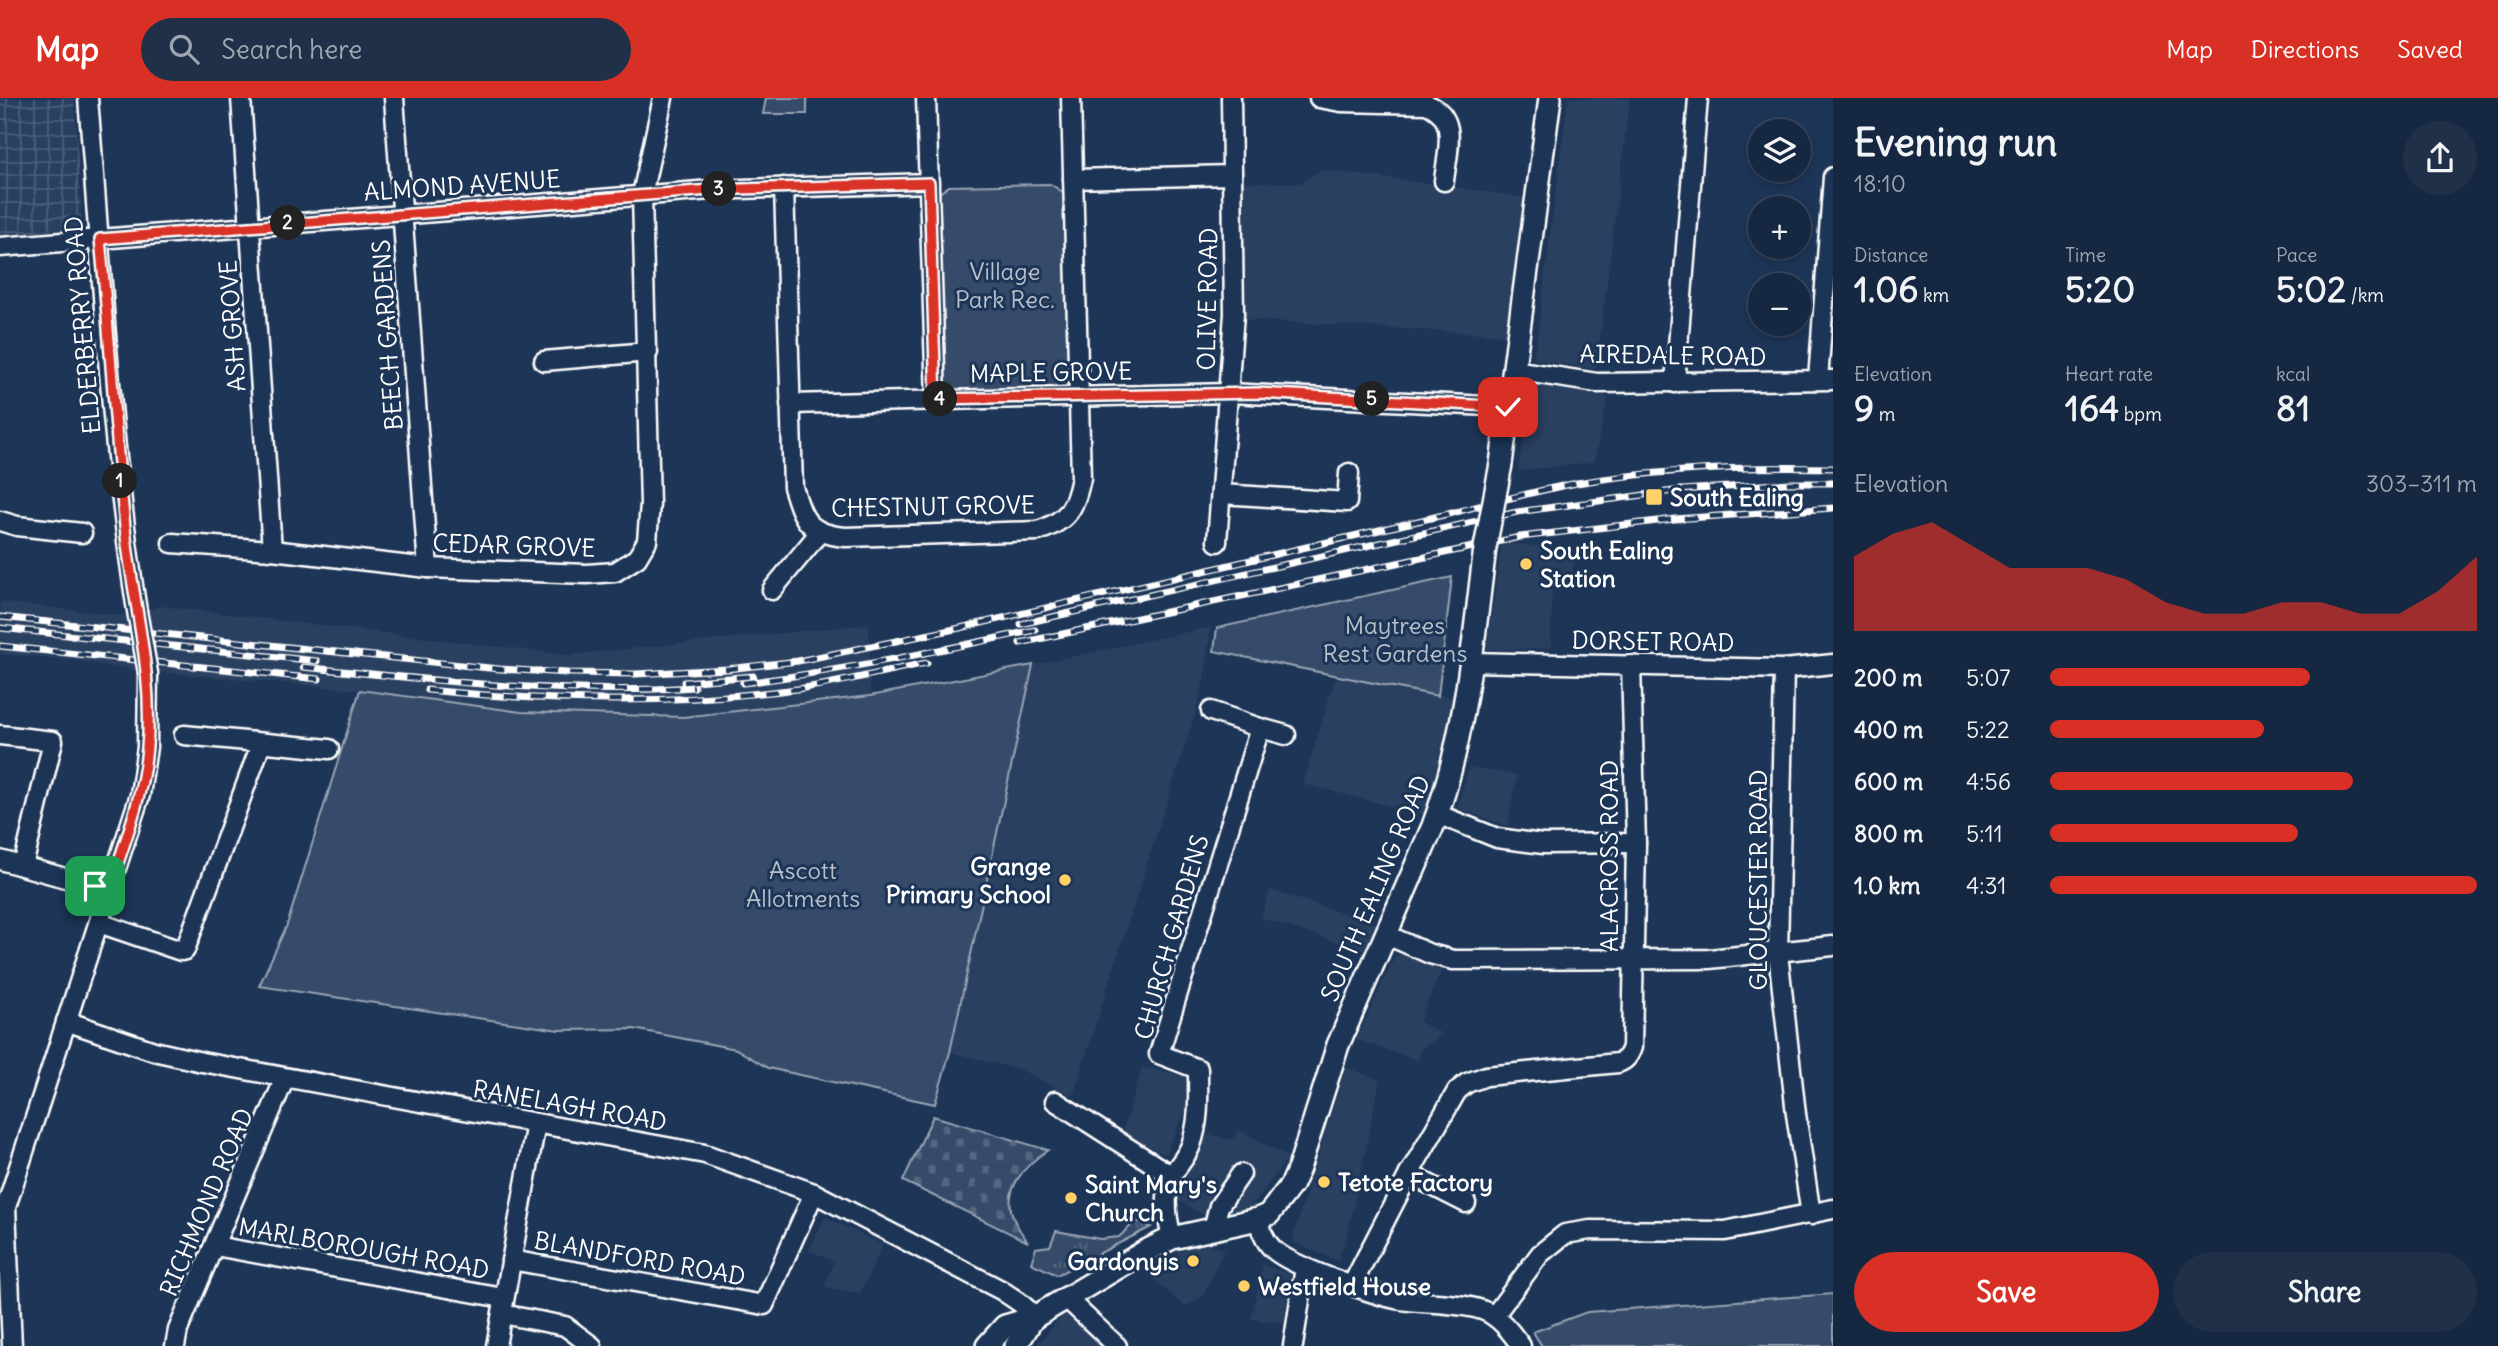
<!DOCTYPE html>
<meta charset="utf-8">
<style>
:root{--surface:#162841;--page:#1f3048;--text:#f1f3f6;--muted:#9ea6b1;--line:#35445a;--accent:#d93025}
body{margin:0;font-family:Delius,sans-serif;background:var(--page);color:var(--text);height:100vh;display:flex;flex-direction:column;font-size:26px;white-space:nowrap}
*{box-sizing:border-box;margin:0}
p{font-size:23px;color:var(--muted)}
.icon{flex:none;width:38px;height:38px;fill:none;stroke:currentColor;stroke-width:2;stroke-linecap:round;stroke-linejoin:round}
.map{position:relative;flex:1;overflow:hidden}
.details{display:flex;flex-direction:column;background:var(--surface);width:665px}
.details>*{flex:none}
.fabs{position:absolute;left:1748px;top:21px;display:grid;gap:14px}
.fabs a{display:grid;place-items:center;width:63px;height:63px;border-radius:50%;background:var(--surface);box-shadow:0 4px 10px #0003,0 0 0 2px var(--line);font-size:35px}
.pin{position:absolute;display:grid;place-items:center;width:60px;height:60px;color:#fff;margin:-30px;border-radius:14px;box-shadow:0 4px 10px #0006}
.km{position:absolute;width:35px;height:35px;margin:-18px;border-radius:50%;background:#222;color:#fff;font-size:19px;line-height:35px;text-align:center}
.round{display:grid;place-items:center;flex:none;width:74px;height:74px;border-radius:37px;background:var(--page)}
.headline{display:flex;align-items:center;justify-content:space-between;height:119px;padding:0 21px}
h1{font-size:38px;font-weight:700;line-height:52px}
.stats{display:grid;grid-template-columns:repeat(3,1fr);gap:10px;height:119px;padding:7px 21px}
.stats div{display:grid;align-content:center}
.stats b{font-size:35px;font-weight:700}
.stats small{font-size:19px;font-weight:400}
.stats p{font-size:19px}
.chart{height:196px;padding:14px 21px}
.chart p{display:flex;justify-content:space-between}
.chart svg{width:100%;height:126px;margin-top:7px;fill:var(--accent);opacity:.7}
.primary-button{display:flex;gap:14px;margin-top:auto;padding:14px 21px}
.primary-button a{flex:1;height:80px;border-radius:42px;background:var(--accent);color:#fff;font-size:28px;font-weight:700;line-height:80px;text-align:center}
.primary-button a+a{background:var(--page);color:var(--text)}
ul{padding:0 21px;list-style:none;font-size:23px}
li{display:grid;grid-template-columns:112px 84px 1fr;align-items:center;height:52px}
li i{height:18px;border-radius:9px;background:var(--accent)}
header{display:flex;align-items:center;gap:42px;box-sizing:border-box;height:98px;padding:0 35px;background:var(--accent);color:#fff}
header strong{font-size:33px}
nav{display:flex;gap:38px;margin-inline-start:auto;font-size:24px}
.search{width:490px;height:63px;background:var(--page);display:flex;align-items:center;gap:18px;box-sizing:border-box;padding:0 24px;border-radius:38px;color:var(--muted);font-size:26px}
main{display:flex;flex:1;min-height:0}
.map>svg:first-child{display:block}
.built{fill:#2a4161}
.industrial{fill:url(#industrial-grid)}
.grass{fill:url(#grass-tufts);stroke:#9aa5b4;stroke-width:2}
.cemetery{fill:url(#cemetery-stones);stroke:#9aa5b4;stroke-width:2}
.green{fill:#364b69;stroke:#9aa5b4;stroke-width:2}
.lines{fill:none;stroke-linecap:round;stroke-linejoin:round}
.minor-casing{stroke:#fff;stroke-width:23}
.major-casing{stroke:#fff;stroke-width:26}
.minor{stroke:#1d3557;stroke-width:18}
.major{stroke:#1d3557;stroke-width:21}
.rail-casing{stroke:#fff;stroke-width:7}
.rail{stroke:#1d3557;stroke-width:4.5;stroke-dasharray:13;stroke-linecap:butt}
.minor-bridge-casing{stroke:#fff;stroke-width:23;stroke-linecap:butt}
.major-bridge-casing{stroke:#fff;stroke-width:26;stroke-linecap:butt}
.minor-bridge{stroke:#1d3557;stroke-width:18}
.major-bridge{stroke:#1d3557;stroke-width:21}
.route-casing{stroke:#fff;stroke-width:14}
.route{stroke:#d93025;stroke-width:9}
.poi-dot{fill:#ffd166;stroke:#1d3557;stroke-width:2.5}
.labels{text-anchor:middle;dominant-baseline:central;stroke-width:6;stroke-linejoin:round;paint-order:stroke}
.street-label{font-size:24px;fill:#fff;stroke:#1d3557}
.park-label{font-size:24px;fill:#b9c0ca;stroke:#1d3557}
.poi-label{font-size:24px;font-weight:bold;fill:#fff;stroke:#1d3557;text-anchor:start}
</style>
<header>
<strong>Map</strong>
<div class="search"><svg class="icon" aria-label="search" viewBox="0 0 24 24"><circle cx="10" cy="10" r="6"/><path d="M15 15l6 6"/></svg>Search here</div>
<nav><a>Map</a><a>Directions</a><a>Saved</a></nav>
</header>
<main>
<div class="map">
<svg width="1833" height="1248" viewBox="0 0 1833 1248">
<defs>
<pattern id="industrial-grid" width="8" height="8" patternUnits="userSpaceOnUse" patternTransform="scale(1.75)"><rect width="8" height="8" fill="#2a4161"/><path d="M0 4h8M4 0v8" fill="none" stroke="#4a5e79"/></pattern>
<pattern id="grass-tufts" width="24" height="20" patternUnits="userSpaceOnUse" patternTransform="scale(1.75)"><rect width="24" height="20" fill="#364b69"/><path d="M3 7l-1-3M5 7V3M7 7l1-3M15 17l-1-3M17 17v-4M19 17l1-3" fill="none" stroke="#546680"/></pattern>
<pattern id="cemetery-stones" width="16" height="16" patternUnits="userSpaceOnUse" patternTransform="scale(1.75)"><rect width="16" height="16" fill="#364b69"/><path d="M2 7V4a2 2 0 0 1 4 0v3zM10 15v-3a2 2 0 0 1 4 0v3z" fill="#546680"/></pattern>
</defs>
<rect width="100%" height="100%" fill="#1d3557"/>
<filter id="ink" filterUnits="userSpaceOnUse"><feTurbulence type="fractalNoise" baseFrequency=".0143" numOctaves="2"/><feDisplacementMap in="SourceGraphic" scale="14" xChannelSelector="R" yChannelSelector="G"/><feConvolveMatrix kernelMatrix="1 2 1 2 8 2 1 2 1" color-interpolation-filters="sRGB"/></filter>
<g filter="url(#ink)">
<g class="built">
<polygon points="1568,0 1630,0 1596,271 1534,261"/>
<polygon points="1320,72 1450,88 1532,101 1505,237 1235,221 1243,84 1300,85"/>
<polygon points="1534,285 1608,299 1594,364 1518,373"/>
<polygon points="1502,445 1575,451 1571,489 1552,487 1551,550 1489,552 1487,548"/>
<polygon points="0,504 127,518 161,508 569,557 869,526 870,598 683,619 521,614 360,592 135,572 64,561 0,556"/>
<polygon points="1211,529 1204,582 1197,610 1073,998 1021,972 950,954 1033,567"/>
<polygon points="1335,580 1454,599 1425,717 1303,686"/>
<polygon points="1469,669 1517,677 1508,728 1457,710"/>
<polygon points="1270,792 1377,826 1365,853 1261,820"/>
<polygon points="1401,856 1441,873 1419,924 1443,936 1421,951 1418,962 1356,942 1395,859"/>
<polygon points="1142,969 1188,979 1186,1013 1165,1056 1122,1035"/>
<polygon points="1348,970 1380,982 1348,1135 1338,1163 1294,1145 1293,1138 1345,972"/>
<polygon points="1239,1032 1289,1059 1247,1114 1201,1116 1177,1101 1192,1066 1208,1036 1232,1042"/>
<polygon points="825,1119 883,1147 860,1195 824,1189 834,1164 809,1152"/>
<polygon points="1208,1146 1224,1151 1203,1198 1185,1209 1144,1173 1185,1151"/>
<polygon points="1263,1166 1291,1177 1284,1225 1251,1221"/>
<polygon points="1065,1214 1101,1248 1036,1248"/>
</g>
<polygon class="industrial" points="0,0 74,0 82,126 78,130 0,137"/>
<polygon class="grass" points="1136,1123 1151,1129 1057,1177 1031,1165 1036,1150 1050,1148 1056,1133 1100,1141 1119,1139"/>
<path class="cemetery" d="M933,1018L1048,1052C1026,1066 1001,1092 1014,1121C1017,1129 1023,1137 1028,1144L903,1083Z"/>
<g class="green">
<polygon points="766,0 807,0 807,16 763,16"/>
<polygon points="1050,86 1069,98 1075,275 1065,289 1005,294 951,293 941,281 934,99 949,88"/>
<polygon points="1452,479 1438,598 1214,553 1217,530"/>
<polygon points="1033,567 950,954 935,1006 768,970 736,951 634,931 559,932 259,888 287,827 360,592 521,614 683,619 870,598"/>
<polygon points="1833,1196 1833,1248 1542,1248 1533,1234 1587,1214"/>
</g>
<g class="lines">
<defs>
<g id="minor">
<path d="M88,0C102,171 110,344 137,513"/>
<polyline points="241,0 272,452"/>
<polyline points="394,0 428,470"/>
<polyline points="926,0 936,301"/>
<path d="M1319,0L1341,4L1426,6C1460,18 1447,55 1444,83"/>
<polyline points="1073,81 1232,77"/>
<path d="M784,89L793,389C803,422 808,436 846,439L1038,433C1068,423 1075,410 1081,380L1071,0"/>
<polyline points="0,149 711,92 929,85"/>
<polyline points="544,263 648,254"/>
<polyline points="1513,272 1597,285 1833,282"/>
<polyline points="1818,282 1833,79"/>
<polyline points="1675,285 1698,0"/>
<polyline points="790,306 1229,295 1508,309"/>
<polyline points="1221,396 1347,404 1349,375"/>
<polyline points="0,423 17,428 82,435"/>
<polyline points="1217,444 1234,216 1231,0"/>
<polyline points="172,445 272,452 428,470 587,476 615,474 637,460 647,443 650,406 642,97 663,0"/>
<polyline points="772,492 820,434"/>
<polyline points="1471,564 1784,571 1833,566"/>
<polyline points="1784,571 1778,855 1796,1016 1811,1117"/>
<polyline points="1260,630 1286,637"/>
<polyline points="0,637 53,643 23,768"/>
<polyline points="184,637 329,651"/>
<polyline points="1437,716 1497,740 1543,746 1636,745"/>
<polyline points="0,762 109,792"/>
<polyline points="99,825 181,853 185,852 261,646"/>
<polyline points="1387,837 1430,856 1453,862 1709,861 1833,848"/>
<polyline points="66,923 154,953 202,964 705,1056 814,1095 1001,1192 1019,1204 1035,1218"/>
<polyline points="1055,1003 1172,1078"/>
<polyline points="1409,1076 1466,1105"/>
<path d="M1258,1121C1261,1132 1264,1142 1272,1150C1287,1167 1377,1198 1401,1202C1427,1206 1457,1204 1482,1212C1499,1218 1511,1234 1521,1248"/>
<polyline points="1213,1131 1219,1108 1241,1076"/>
<path d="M1172,1140C1167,1121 1163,1094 1173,1076C1179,1066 1187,1058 1191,1047C1200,1022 1198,998 1198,971L1159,956L1260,630L1211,613"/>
<polyline points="215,1148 503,1200"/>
<polyline points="511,1162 764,1207 814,1095"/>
<path d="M1352,1187L1409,1076L1457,993L1467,985L1486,978L1618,965C1626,962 1629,958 1632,949L1636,745L1631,567"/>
<polyline points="1065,1199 1117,1248"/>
<polyline points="502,1216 565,1228 592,1248"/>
<polyline points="1494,1218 1540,1156 1565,1136 1590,1132 1725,1133 1833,1111"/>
<polyline points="12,1248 6,1109 140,697 147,649 148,575"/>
<polyline points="175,1248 178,1232 285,980"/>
<polyline points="496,1248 536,1025"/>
<polyline points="1293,1248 1305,1169"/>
</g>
<g id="major">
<polyline points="1501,366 1550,0"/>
<path d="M987,1248L1005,1228L1033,1220L1144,1154L1172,1140L1258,1121L1269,1116L1292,1086L1299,1070L1338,947L1433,728C1466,639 1473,544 1485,450"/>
<polyline points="1016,1248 1033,1220"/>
</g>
</defs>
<use href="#minor" class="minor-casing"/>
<use href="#major" class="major-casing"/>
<use href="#minor" class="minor"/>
<use href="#major" class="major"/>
<defs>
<g id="rail">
<path d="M0,519L499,571L568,575L636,576L727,571L798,563L960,530L1452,415C1494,404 1535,393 1577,385C1661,371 1748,368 1833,370"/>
<polyline points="1021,526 1517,414 1681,392 1791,385 1833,385"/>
<polyline points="0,530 317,563"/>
<polyline points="1020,545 1520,439 1675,421 1833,410"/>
<polyline points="0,548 319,581"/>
<path d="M303,569C433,582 563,598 694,589"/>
<polyline points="684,584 753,578"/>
<path d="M743,585C841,573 938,553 1035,532"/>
<path d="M427,592C551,604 673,607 797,591C841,585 884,573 927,565"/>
</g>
</defs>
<use href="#rail" class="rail-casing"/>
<use href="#rail" class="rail"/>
<defs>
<polyline id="minor-bridge" points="137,513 148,575"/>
<polyline id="major-bridge" points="1485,450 1501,366"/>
</defs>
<use href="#minor-bridge" class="minor-bridge-casing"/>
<use href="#major-bridge" class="major-bridge-casing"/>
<use href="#minor-bridge" class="minor-bridge"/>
<use href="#major-bridge" class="major-bridge"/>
</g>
</g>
<g class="lines" filter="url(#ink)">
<defs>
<path id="route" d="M95,788L109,792C124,746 143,699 147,649C154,577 134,509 126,438C115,339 110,240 100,141L710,92L929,85L936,301L1258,295L1508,309"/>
</defs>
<use href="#route" class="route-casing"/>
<use href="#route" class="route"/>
</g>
<g class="poi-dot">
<rect x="1645" y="390" width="18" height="18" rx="3.5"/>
<circle cx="1526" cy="466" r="7"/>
<circle cx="1065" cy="782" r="7"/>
<circle cx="1324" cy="1084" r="7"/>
<circle cx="1071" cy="1100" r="7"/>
<circle cx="1193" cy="1163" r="7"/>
<circle cx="1244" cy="1188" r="7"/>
</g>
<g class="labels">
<g class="street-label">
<text transform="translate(462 87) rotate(-4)">ALMOND AVENUE</text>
<text transform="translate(1207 201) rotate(-89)">OLIVE ROAD</text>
<text transform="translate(82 227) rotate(-95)">ELDERBERRY ROAD</text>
<text transform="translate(232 228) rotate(-94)">ASH GROVE</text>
<text transform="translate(387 237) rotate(-94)">BEECH GARDENS</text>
<text transform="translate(1673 257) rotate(1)">AIREDALE ROAD</text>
<text transform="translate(1051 274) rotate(-1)">MAPLE GROVE</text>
<text transform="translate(933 408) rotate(-1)">CHESTNUT GROVE</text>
<text transform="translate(514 447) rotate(2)">CEDAR GROVE</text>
<text transform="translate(1653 543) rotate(1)">DORSET ROAD</text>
<text transform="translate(1609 758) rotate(-90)">ALACROSS ROAD</text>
<text transform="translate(1758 782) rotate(-90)">GLOUCESTER ROAD</text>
<text transform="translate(1375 790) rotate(-67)">SOUTH EALING ROAD</text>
<text transform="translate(1171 839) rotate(-74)">CHURCH GARDENS</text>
<text transform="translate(570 1007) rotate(10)">RANELAGH ROAD</text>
<text transform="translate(206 1104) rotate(-67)">RICHMOND ROAD</text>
<text transform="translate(364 1150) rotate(10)">MARLBOROUGH ROAD</text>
<text transform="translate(640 1160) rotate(10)">BLANDFORD ROAD</text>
</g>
<g class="park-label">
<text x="1005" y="173">Village<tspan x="1005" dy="28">Park Rec.</tspan></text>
<text x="1395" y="527">Maytrees<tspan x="1395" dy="28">Rest Gardens</tspan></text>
<text x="803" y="772">Ascott<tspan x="803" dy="28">Allotments</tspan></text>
</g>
<g class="poi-label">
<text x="1670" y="399">South Ealing</text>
<text x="1540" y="452">South Ealing<tspan x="1540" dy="28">Station</tspan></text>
<text x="1051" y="768" text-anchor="end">Grange<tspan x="1051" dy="28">Primary School</tspan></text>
<text x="1338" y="1084">Tetote Factory</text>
<text x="1085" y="1086">Saint Mary's<tspan x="1085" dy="28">Church</tspan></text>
<text x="1179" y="1163" text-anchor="end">Gardonyis</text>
<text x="1258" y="1188">Westfield House</text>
</g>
</g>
</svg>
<div class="fabs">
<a><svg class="icon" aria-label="layers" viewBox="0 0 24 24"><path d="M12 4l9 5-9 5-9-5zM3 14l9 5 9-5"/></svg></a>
<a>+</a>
<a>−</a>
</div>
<div class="pin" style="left:95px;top:788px;background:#1e9e55"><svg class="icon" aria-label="arrive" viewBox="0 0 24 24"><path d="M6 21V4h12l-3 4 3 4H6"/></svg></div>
<div class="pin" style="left:1508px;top:309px;background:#d93025"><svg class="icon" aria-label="check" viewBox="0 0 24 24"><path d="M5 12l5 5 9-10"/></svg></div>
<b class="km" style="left:120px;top:383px">1</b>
<b class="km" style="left:288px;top:125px">2</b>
<b class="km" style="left:719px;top:91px">3</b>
<b class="km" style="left:940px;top:301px">4</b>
<b class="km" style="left:1372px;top:301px">5</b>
</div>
<section class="details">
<div class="headline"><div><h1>Evening run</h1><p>18:10</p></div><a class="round"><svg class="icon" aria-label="share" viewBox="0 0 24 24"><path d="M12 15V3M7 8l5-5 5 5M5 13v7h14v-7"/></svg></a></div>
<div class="stats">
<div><p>Distance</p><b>1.06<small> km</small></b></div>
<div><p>Time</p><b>5:20</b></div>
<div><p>Pace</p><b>5:02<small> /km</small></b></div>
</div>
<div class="stats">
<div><p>Elevation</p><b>9<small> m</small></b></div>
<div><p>Heart rate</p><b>164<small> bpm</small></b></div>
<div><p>kcal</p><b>81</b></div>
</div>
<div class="chart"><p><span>Elevation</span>303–311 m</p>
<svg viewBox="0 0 160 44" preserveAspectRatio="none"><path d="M0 44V18L10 10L20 6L30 14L40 22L50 22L60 22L70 26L80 34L90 38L100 38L110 34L120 34L130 38L140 38L150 30L160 18V44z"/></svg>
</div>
<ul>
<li><b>200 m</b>5:07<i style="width:61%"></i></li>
<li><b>400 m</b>5:22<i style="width:50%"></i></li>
<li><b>600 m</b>4:56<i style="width:71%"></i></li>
<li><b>800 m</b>5:11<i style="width:58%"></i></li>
<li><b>1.0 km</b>4:31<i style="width:100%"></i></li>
</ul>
<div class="primary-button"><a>Save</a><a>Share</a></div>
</section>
</main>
